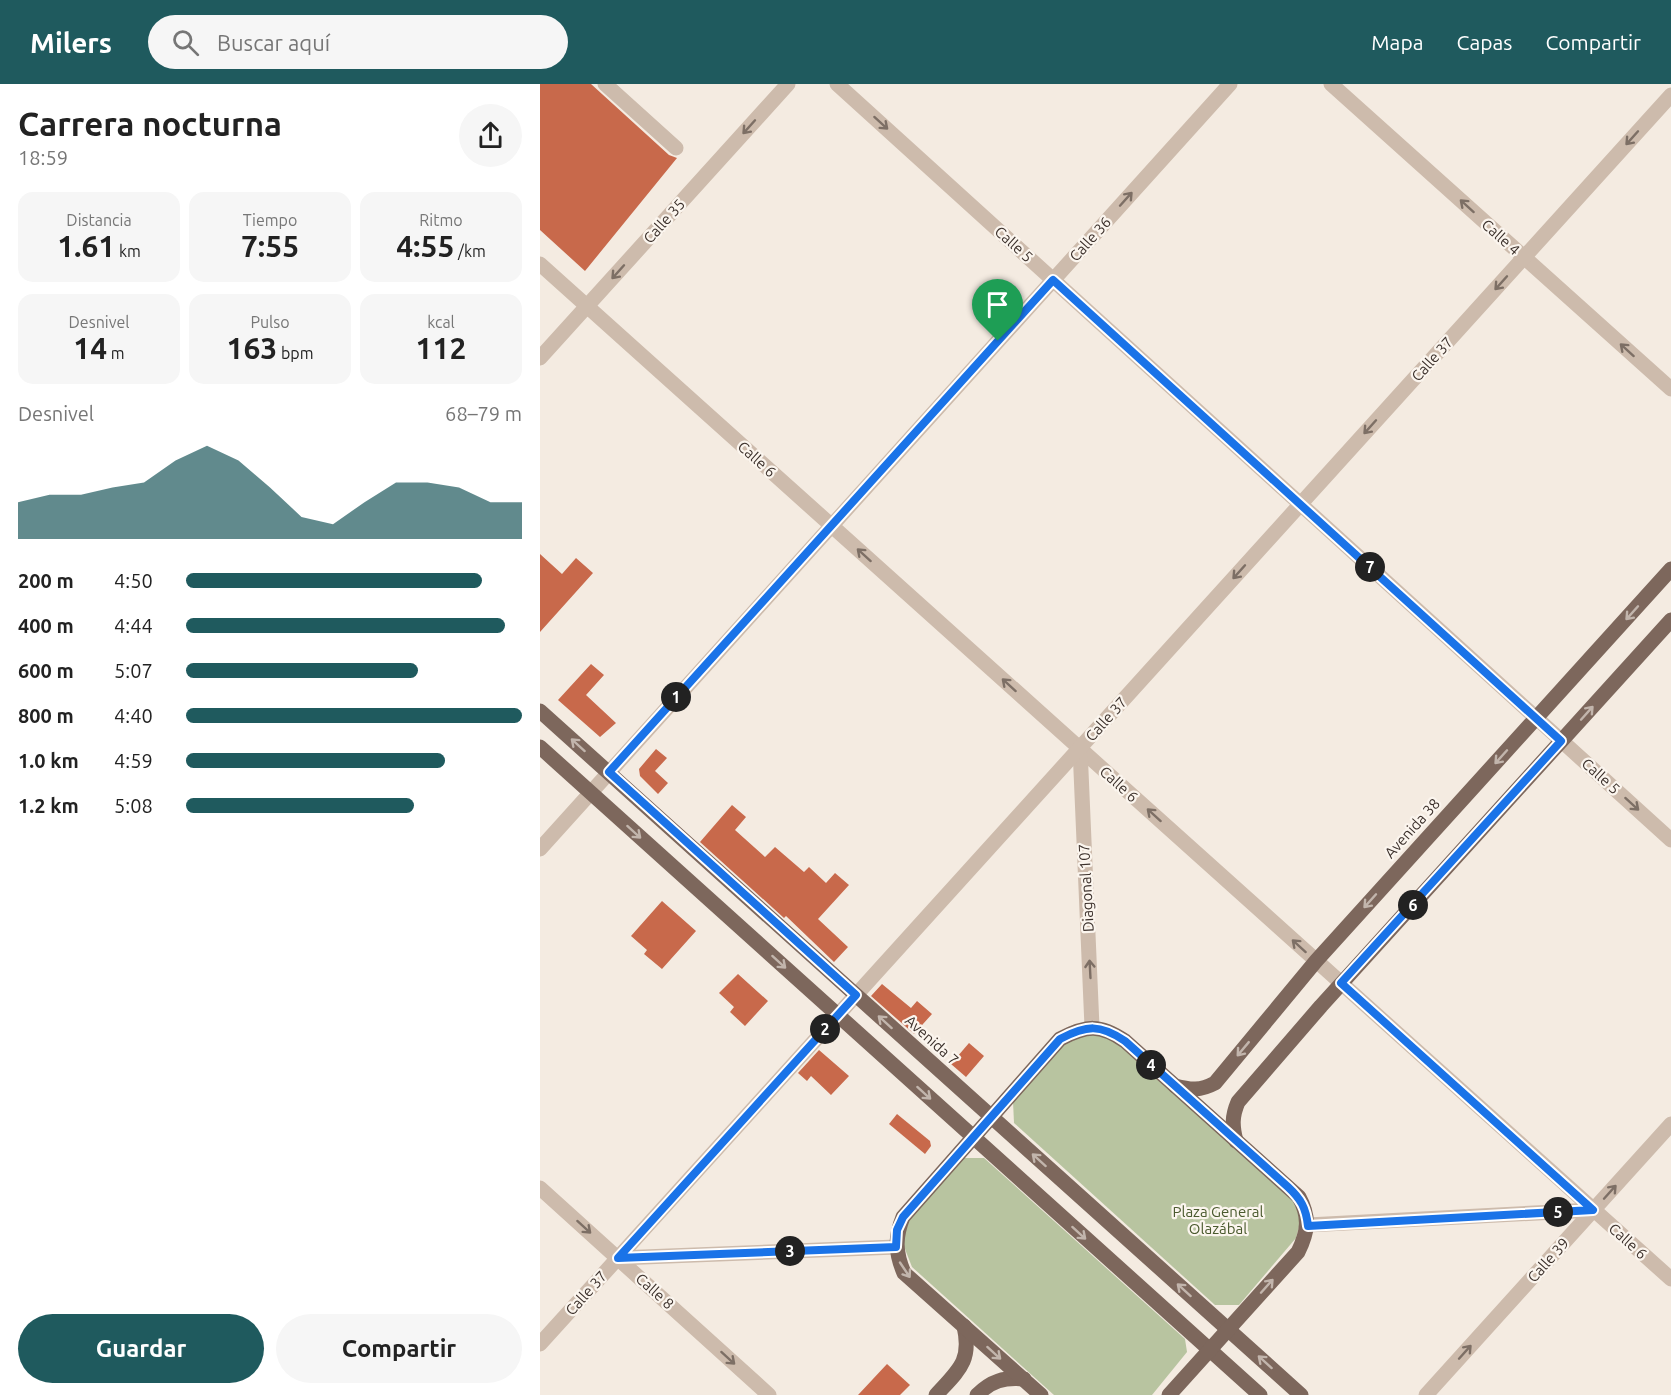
<!DOCTYPE html>
<html lang="es">
<meta charset="utf-8">
<style>
:root{--surface:#fff;--page:#f6f6f6;--text:#222;--muted:#767676;--accent:#1f5a5e}
body{margin:0;font-family:Ubuntu,sans-serif;background:var(--page);color:var(--text);height:100vh;display:flex;flex-direction:column;font-size:22px;white-space:nowrap}
*{box-sizing:border-box;margin:0}
p{font-size:20px;color:var(--muted)}
.icon{flex:none;width:33px;height:33px;fill:none;stroke:currentColor;stroke-width:2;stroke-linecap:round;stroke-linejoin:round}
.map{position:relative;flex:1;overflow:hidden}
.panel{display:flex;flex-direction:column;background:var(--surface);width:540px}
.panel>*{flex:none}
.pin{position:absolute;display:grid;place-items:center;width:51px;height:51px;color:#fff;margin:-62px -26px;border-radius:50% 50% 50% 0;rotate:-45deg;box-shadow:0 0 6px #0007}
.pin .icon{rotate:45deg}
.km{position:absolute;width:30px;height:30px;margin:-15px;border-radius:50%;background:#222;color:#fff;font-size:16px;line-height:30px;text-align:center}
.round{display:grid;place-items:center;flex:none;width:63px;height:63px;border-radius:32px;background:var(--page)}
.headline{display:flex;align-items:center;justify-content:space-between;height:102px;padding:0 18px}
h1{font-size:33px;font-weight:600;line-height:45px}
.metrics{display:grid;grid-template-columns:repeat(3,1fr);gap:9px;height:102px;padding:6px 18px}
.metrics div{display:grid;align-content:center;border-radius:15px;background:var(--page);text-align:center}
.metrics b{font-size:30px;font-weight:600}
.metrics small{font-size:16px;font-weight:400}
.metrics p{font-size:16px}
.chart{height:168px;padding:12px 18px}
.chart p{display:flex;justify-content:space-between}
.chart svg{width:100%;height:108px;margin-top:6px;fill:var(--accent);opacity:.7}
.button{display:flex;gap:12px;margin-top:auto;padding:12px 18px}
.button a{flex:1;height:69px;border-radius:36px;background:var(--accent);color:#fff;font-size:24px;font-weight:600;line-height:69px;text-align:center}
.button a+a{background:var(--page);color:var(--text)}
ul{padding:0 18px;list-style:none;font-size:20px}
li{display:grid;grid-template-columns:96px 72px 1fr;align-items:center;height:45px}
li i{height:15px;border-radius:8px;background:var(--accent)}
header{display:flex;align-items:center;gap:36px;box-sizing:border-box;height:84px;padding:0 30px;background:var(--accent);color:#fff}
header strong{font-size:28px}
nav{display:flex;gap:33px;margin-inline-start:auto;font-size:21px}
.search{width:420px;height:54px;background:var(--page);display:flex;align-items:center;gap:15px;box-sizing:border-box;padding:0 21px;border-radius:33px;color:var(--muted);font-size:22px}
main{display:flex;flex:1;min-height:0}
.map>svg:first-child{display:block}
.green{fill:#b8c4a0}
.building{fill:#c8694b}
.lines{fill:none;stroke-linecap:round;stroke-linejoin:round}
.minor{stroke:#cdbbac;stroke-width:15}
.major{stroke:#7d675c;stroke-width:15}
.oneway{stroke:#7d6f65}
.oneway2{stroke:#c2b5ac}
.route-casing{stroke:#fff;stroke-width:12}
.route{stroke:#1a73e8;stroke-width:8}
.labels{text-anchor:middle;dominant-baseline:central;stroke-width:4.5;stroke-linejoin:round;paint-order:stroke}
.street-label{font-size:15px;fill:#3b302b;stroke:#fbf5ee}
.park-label{font-size:15px;fill:#4a5a2e;stroke:#fbf5ee}
</style>
<header>
<strong>Milers</strong>
<div class="search"><svg class="icon" aria-label="search" viewBox="0 0 24 24"><circle cx="10" cy="10" r="6"/><path d="M15 15l6 6"/></svg>Buscar aquí</div>
<nav><a>Mapa</a><a>Capas</a><a>Compartir</a></nav>
</header>
<main>
<section class="panel">
<div class="headline"><div><h1>Carrera nocturna</h1><p>18:59</p></div><a class="round"><svg class="icon" aria-label="share" viewBox="0 0 24 24"><path d="M12 15V3M7 8l5-5 5 5M5 13v7h14v-7"/></svg></a></div>
<div class="metrics">
<div><p>Distancia</p><b>1.61<small> km</small></b></div>
<div><p>Tiempo</p><b>7:55</b></div>
<div><p>Ritmo</p><b>4:55<small> /km</small></b></div>
</div>
<div class="metrics">
<div><p>Desnivel</p><b>14<small> m</small></b></div>
<div><p>Pulso</p><b>163<small> bpm</small></b></div>
<div><p>kcal</p><b>112</b></div>
</div>
<div class="chart"><p><span>Desnivel</span>68–79 m</p>
<svg viewBox="0 0 160 44" preserveAspectRatio="none"><path d="M0 44V29L10 26L20 26L30 23L40 21L50 12L60 6L70 12L80 23L90 35L100 38L110 29L120 21L130 21L140 23L150 29L160 29V44z"/></svg>
</div>
<ul>
<li><b>200 m</b>4:50<i style="width:88%"></i></li>
<li><b>400 m</b>4:44<i style="width:95%"></i></li>
<li><b>600 m</b>5:07<i style="width:69%"></i></li>
<li><b>800 m</b>4:40<i style="width:100%"></i></li>
<li><b>1.0 km</b>4:59<i style="width:77%"></i></li>
<li><b>1.2 km</b>5:08<i style="width:68%"></i></li>
</ul>
<div class="button"><a>Guardar</a><a>Compartir</a></div>
</section>
<div class="map">
<svg width="1131" height="1311" viewBox="0 0 1131 1311">
<rect width="100%" height="100%" fill="#f4ebe1"/>
<g class="green">
<polygon points="550,951 571,952 753,1115 761,1135 756,1154 699,1221 675,1221 474,1039 473,1017 527,955"/>
<polygon points="420,1074 444,1074 645,1255 647,1268 612,1311 514,1311 372,1183 363,1160 368,1131"/>
</g>
<g class="building">
<polygon points="0,0 51,0 129,71 137,74 45,187 0,146"/>
<polygon points="0,470 22,490 36,474 53,489 0,548"/>
<polygon points="51,580 64,591 46,611 76,639 60,653 18,616"/>
<polygon points="116,665 127,674 115,687 128,699 118,710 100,692 99,685"/>
<polygon points="192,721 206,733 195,746 225,773 235,763 264,788 269,783 286,799 295,789 309,801 278,835 308,863 294,878 246,832 244,834 160,758"/>
<polygon points="122,817 156,847 122,885 104,870 107,866 91,852"/>
<polygon points="198,890 228,917 205,942 190,928 194,923 179,909"/>
<polygon points="342,900 371,924 377,917 392,930 374,950 331,912"/>
<polygon points="429,959 444,972 426,993 411,980"/>
<polygon points="279,966 309,992 291,1011 271,992 267,997 258,989"/>
<polygon points="357,1030 390,1057 391,1062 385,1070 349,1040"/>
<polygon points="347,1280 370,1301 360,1311 318,1311"/>
</g>
<g class="lines">
<g class="minor">
<polyline points="65,0 136,64"/>
<polyline points="297,0 1131,756"/>
<polyline points="791,0 1131,305"/>
<polyline points="0,180 1131,1195"/>
<polyline points="0,274 248,0"/>
<polyline points="540,664 552,943"/>
<polyline points="0,765 690,0"/>
<polyline points="0,1104 229,1311"/>
<polyline points="768,1141 1053,1126"/>
<polyline points="78,1174 356,1163"/>
<polyline points="0,1260 1131,11"/>
<polyline points="886,1311 1131,1040"/>
</g>
<g class="major">
<polyline points="0,627 761,1311"/>
<polyline points="0,663 720,1311"/>
<path d="M635,1002C651,1006 660,1007 675,999L776,877L1131,485"/>
<path d="M696,1057C692,1042 692,1032 698,1018L781,922L1131,536"/>
<path d="M396,1311C419,1286 432,1277 424,1242"/>
<path d="M437,1311C451,1297 464,1293 484,1295"/>
<path d="M501,1311L364,1189C355,1168 355,1153 363,1133L520,955C547,941 560,940 585,957L759,1113C770,1133 768,1148 758,1168L629,1311"/>
</g>
</g>
<defs><path id="oneway-shaft" d="M-6 0H5M1.5-3L5.5 0L1.5 3" fill="none" stroke-width="1.6" stroke-linecap="round" stroke-linejoin="round" transform="scale(1.5)"/></defs>
<g class="oneway">
<use href="#oneway-shaft" transform="translate(341 39) rotate(42)"/>
<use href="#oneway-shaft" transform="translate(209 43) rotate(132)"/>
<use href="#oneway-shaft" transform="translate(1092 54) rotate(132)"/>
<use href="#oneway-shaft" transform="translate(586 115) rotate(-48)"/>
<use href="#oneway-shaft" transform="translate(927 122) rotate(-138)"/>
<use href="#oneway-shaft" transform="translate(78 188) rotate(132)"/>
<use href="#oneway-shaft" transform="translate(961 199) rotate(132)"/>
<use href="#oneway-shaft" transform="translate(1087 266) rotate(-138)"/>
<use href="#oneway-shaft" transform="translate(830 343) rotate(132)"/>
<use href="#oneway-shaft" transform="translate(324 471) rotate(-138)"/>
<use href="#oneway-shaft" transform="translate(699 488) rotate(132)"/>
<use href="#oneway-shaft" transform="translate(469 601) rotate(-138)"/>
<use href="#oneway-shaft" transform="translate(1092 720) rotate(42)"/>
<use href="#oneway-shaft" transform="translate(614 731) rotate(-138)"/>
<use href="#oneway-shaft" transform="translate(759 862) rotate(-138)"/>
<use href="#oneway-shaft" transform="translate(550 885) rotate(-93)"/>
<use href="#oneway-shaft" transform="translate(1070 1108) rotate(-48)"/>
<use href="#oneway-shaft" transform="translate(44 1143) rotate(42)"/>
<use href="#oneway-shaft" transform="translate(925 1268) rotate(-48)"/>
<use href="#oneway-shaft" transform="translate(188 1274) rotate(42)"/>
</g>
<g class="oneway2">
<use href="#oneway-shaft" transform="translate(1092 529) rotate(132)"/>
<use href="#oneway-shaft" transform="translate(1047 629) rotate(-48)"/>
<use href="#oneway-shaft" transform="translate(38 661) rotate(-138)"/>
<use href="#oneway-shaft" transform="translate(961 673) rotate(132)"/>
<use href="#oneway-shaft" transform="translate(94 748) rotate(42)"/>
<use href="#oneway-shaft" transform="translate(830 817) rotate(132)"/>
<use href="#oneway-shaft" transform="translate(239 878) rotate(42)"/>
<use href="#oneway-shaft" transform="translate(345 938) rotate(-138)"/>
<use href="#oneway-shaft" transform="translate(703 965) rotate(130)"/>
<use href="#oneway-shaft" transform="translate(384 1009) rotate(42)"/>
<use href="#oneway-shaft" transform="translate(499 1076) rotate(-138)"/>
<use href="#oneway-shaft" transform="translate(539 1149) rotate(42)"/>
<use href="#oneway-shaft" transform="translate(365 1186) rotate(56)"/>
<use href="#oneway-shaft" transform="translate(727 1202) rotate(-48)"/>
<use href="#oneway-shaft" transform="translate(644 1206) rotate(-138)"/>
<use href="#oneway-shaft" transform="translate(454 1269) rotate(42)"/>
<use href="#oneway-shaft" transform="translate(725 1278) rotate(-138)"/>
</g>
<g class="lines">
<defs>
<path id="route" d="M513,196L1021,657L801,899L1053,1126L768,1142C766,1124 761,1115 748,1103L585,957C560,940 547,941 520,955L363,1133L357,1146L356,1163L78,1174L316,911L69,688Z"/>
</defs>
<use href="#route" class="route-casing"/>
<use href="#route" class="route"/>
</g>
<g class="labels">
<g class="street-label">
<text transform="translate(124 137) rotate(-48)">Calle 35</text>
<text transform="translate(961 153) rotate(42)">Calle 4</text>
<text transform="translate(550 155) rotate(-48)">Calle 36</text>
<text transform="translate(474 160) rotate(42)">Calle 5</text>
<text transform="translate(892 275) rotate(-48)">Calle 37</text>
<text transform="translate(217 375) rotate(42)">Calle 6</text>
<text transform="translate(566 635) rotate(-48)">Calle 37</text>
<text transform="translate(1061 692) rotate(42)">Calle 5</text>
<text transform="translate(579 700) rotate(42)">Calle 6</text>
<text transform="translate(872 744) rotate(-48)">Avenida 38</text>
<text transform="translate(546 804) rotate(-93)">Diagonal 107</text>
<text transform="translate(392 956) rotate(42)">Avenida 7</text>
<text transform="translate(1088 1157) rotate(42)">Calle 6</text>
<text transform="translate(1008 1176) rotate(-48)">Calle 39</text>
<text transform="translate(115 1207) rotate(42)">Calle 8</text>
<text transform="translate(46 1209) rotate(-48)">Calle 37</text>
</g>
<g class="park-label">
<text x="678" y="1127">Plaza General<tspan x="678" dy="17">Olazábal</tspan></text>
</g>
</g>
</svg>
<div class="pin" style="left:458px;top:257px;background:#1e9e55"><svg class="icon" aria-label="arrive" viewBox="0 0 24 24"><path d="M6 21V4h12l-3 4 3 4H6"/></svg></div>
<b class="km" style="left:136px;top:613px">1</b>
<b class="km" style="left:285px;top:945px">2</b>
<b class="km" style="left:250px;top:1167px">3</b>
<b class="km" style="left:611px;top:981px">4</b>
<b class="km" style="left:1018px;top:1128px">5</b>
<b class="km" style="left:873px;top:821px">6</b>
<b class="km" style="left:830px;top:483px">7</b>
</div>
</main>
